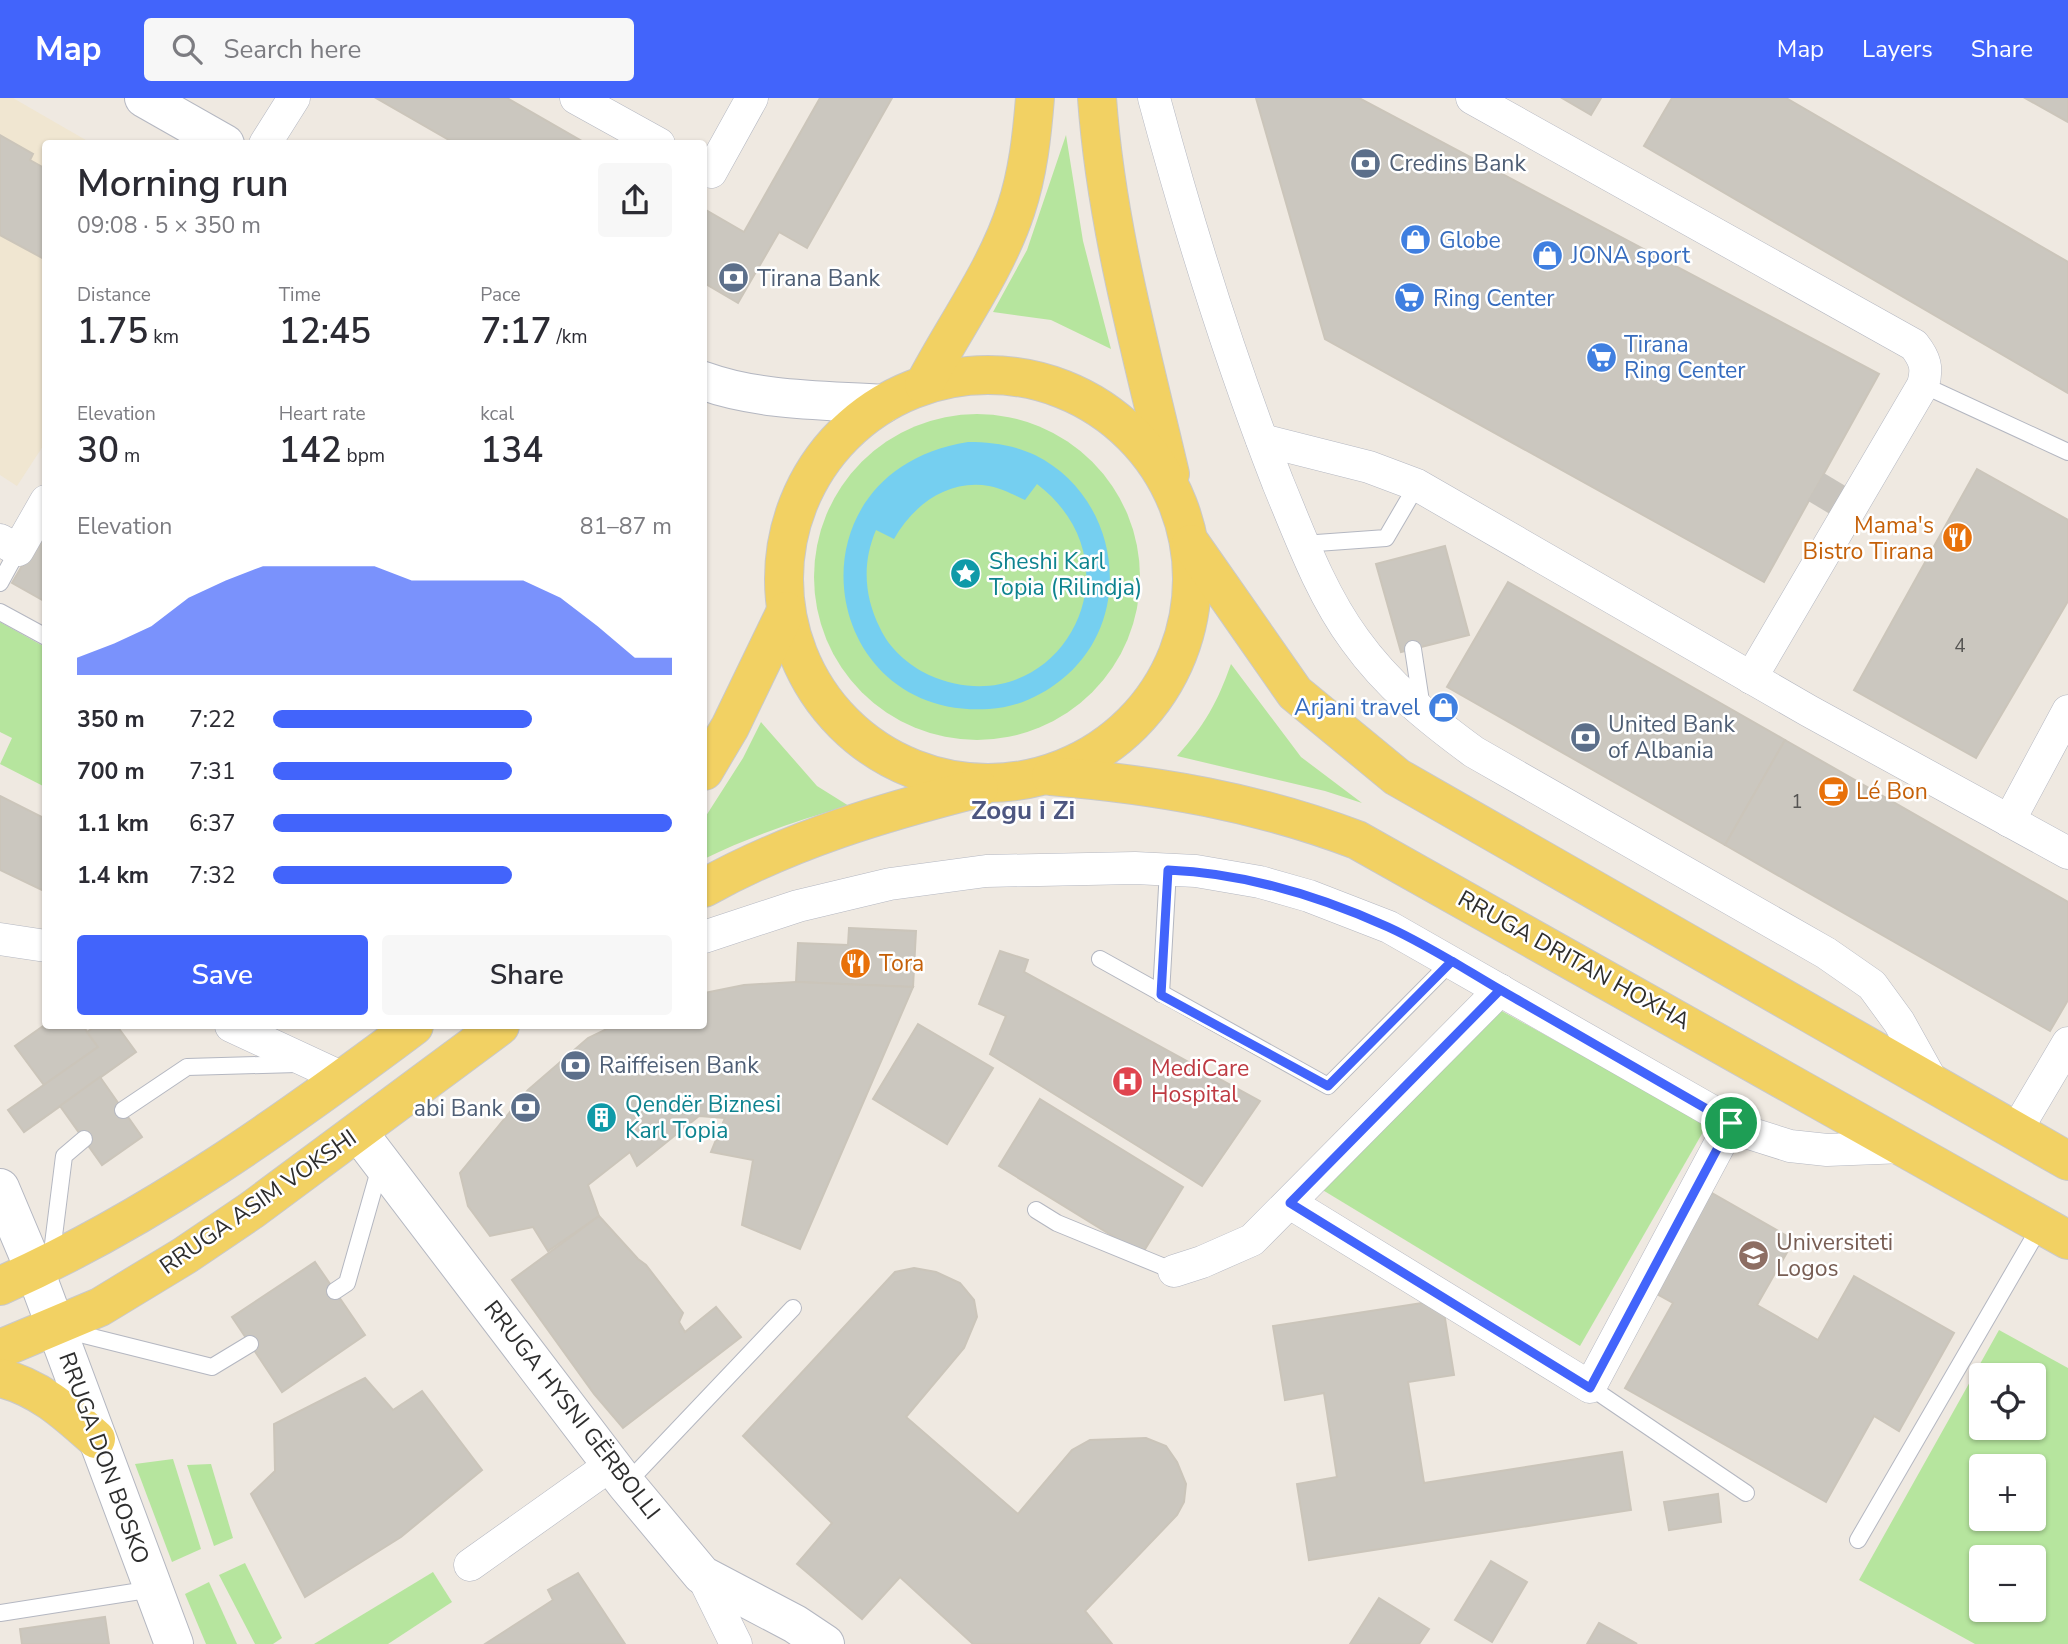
<!DOCTYPE html>
<meta charset="utf-8">
<style>
:root{--surface:#fff;--page:#f7f7f7;--text:#2b2b33;--muted:#7c7c81;--accent:#4264fb}
body{margin:0;font-family:"Nunito Sans",sans-serif;background:var(--page);color:var(--text);height:100vh;display:flex;flex-direction:column;font-size:26px;white-space:nowrap}
*{box-sizing:border-box;margin:0}
p{font-size:23px;color:var(--muted)}
.icon{flex:none;width:38px;height:38px;fill:none;stroke:currentColor;stroke-width:2;stroke-linecap:round;stroke-linejoin:round}
.map{position:relative;flex:1;overflow:hidden}
.drawer{position:absolute;left:42px;top:42px;width:665px;height:889px;display:flex;flex-direction:column;background:var(--surface);border-radius:7px;box-shadow:0 2px 5px #0004}
.drawer>*{flex:none}
.tools{position:absolute;left:1969px;top:1265px;display:grid;gap:14px}
.tools a{display:grid;place-items:center;width:77px;height:77px;border-radius:7px;background:var(--surface);box-shadow:0 2px 5px #0004;font-size:35px}
.pin{position:absolute;display:grid;place-items:center;width:60px;height:60px;color:#fff;margin:-30px;border:4px solid #fff;border-radius:50%;box-shadow:0 2px 7px #0007}
.round{display:grid;place-items:center;flex:none;width:74px;height:74px;border-radius:7px;background:var(--page)}
.summary{display:flex;align-items:center;justify-content:space-between;height:119px;padding:0 35px}
h1{font-size:38px;font-weight:600;line-height:52px}
.figures{display:grid;grid-template-columns:repeat(3,1fr);gap:10px;height:119px;padding:7px 35px}
.figures div{display:grid;align-content:center}
.figures b{font-size:35px;font-weight:600}
.figures small{font-size:19px;font-weight:400}
.figures p{font-size:19px}
.chart{height:196px;padding:14px 35px}
.chart p{display:flex;justify-content:space-between}
.chart svg{width:100%;height:126px;margin-top:7px;fill:var(--accent);opacity:.7}
.action{display:flex;gap:14px;margin-top:auto;padding:14px 35px}
.action a{flex:1;height:80px;border-radius:7px;background:var(--accent);color:#fff;font-size:28px;font-weight:600;line-height:80px;text-align:center}
.action a+a{background:var(--page);color:var(--text)}
ul{padding:0 35px;list-style:none;font-size:23px}
li{display:grid;grid-template-columns:112px 84px 1fr;align-items:center;height:52px}
li i{height:18px;border-radius:9px;background:var(--accent)}
header{display:flex;align-items:center;gap:42px;box-sizing:border-box;height:98px;padding:0 35px;background:var(--accent);color:#fff}
header strong{font-size:33px}
nav{display:flex;gap:38px;margin-inline-start:auto;font-size:24px}
.search{width:490px;height:63px;background:var(--page);display:flex;align-items:center;gap:18px;box-sizing:border-box;padding:0 24px;border-radius:7px;color:var(--muted);font-size:26px}
.map>svg:first-child{display:block}
.education{fill:#f0e6d1}
.green{fill:#b6e59e;fill-rule:evenodd}
.water{fill:#75cff0;fill-rule:evenodd}
.building{fill:#cbc7bf;stroke:#cbc5ba;stroke-width:2}
.lines{fill:none;stroke-linecap:round;stroke-linejoin:round}
.minor-tunnel{stroke:#c8c4bd;stroke-width:32;stroke-dasharray:32 16;stroke-linecap:butt}
.service-casing{stroke:#b4b7c1;stroke-width:18}
.minor-casing{stroke:#b4b7c1;stroke-width:33}
.tertiary-casing{stroke:#b4b7c1;stroke-width:40}
.secondary-casing{stroke:#b4b7c1;stroke-width:40}
.primary-casing{stroke:#c9c9c9;stroke-width:40}
.service{stroke:#fff;stroke-width:16}
.minor{stroke:#fff;stroke-width:32}
.tertiary{stroke:#fff;stroke-width:38}
.secondary{stroke:#fff;stroke-width:38}
.primary{stroke:#f2d163;stroke-width:38}
.route-casing{stroke:#fff;stroke-width:14}
.route{stroke:#4264fb;stroke-width:9}
.labels{text-anchor:middle;dominant-baseline:central;stroke-width:5;stroke-linejoin:round;paint-order:stroke}
.number-label{font-size:19px;fill:#555452}
.service-label{font-size:23px;fill:#4e5e75;stroke:#fff;text-anchor:start}
.shop-label{font-size:23px;fill:#366cbe;stroke:#fff;text-anchor:start}
.food-label{font-size:23px;fill:#c56008;stroke:#fff;text-anchor:start}
.culture-label{font-size:23px;fill:#0d838f;stroke:#fff;text-anchor:start}
.street-label{font-size:23px;fill:#2e2e2e;stroke:#fff}
.health-label{font-size:23px;fill:#be3a42;stroke:#fff;text-anchor:start}
.education-label{font-size:23px;fill:#785e54;stroke:#fff;text-anchor:start}
.quarter-label{font-size:26px;font-weight:bold;fill:#4d5680;stroke:#fff}
</style>
<header>
<strong>Map</strong>
<div class="search"><svg class="icon" aria-label="search" viewBox="0 0 24 24"><circle cx="10" cy="10" r="6"/><path d="M15 15l6 6"/></svg>Search here</div>
<nav><a>Map</a><a>Layers</a><a>Share</a></nav>
</header>
<div class="map">
<svg width="2068" height="1546" viewBox="0 0 2068 1546">
<rect width="100%" height="100%" fill="#efe9e1"/>
<polygon class="education" points="0,0 13,0 91,45 46,46 45,345 17,388 0,377"/>
<g class="green">
<polygon points="1066,37 1083,143 1111,251 1051,222 993,214 1027,152"/>
<circle cx="977" cy="479" r="163"/>
<polygon points="0,524 45,549 45,689 0,666 12,640 0,634"/>
<path d="M1231,566L1301,659L1362,705L1325,693L1177,658C1205,627 1217,605 1231,566Z"/>
<path d="M761,624L817,688L849,708C798,722 751,738 704,761V721L743,660Z"/>
<polygon points="1500,912 1707,1027 1580,1248 1316,1088"/>
<path d="M1999,1232L2068,1270V1546H1975L1859,1482ZM1981,1278H2034V1330H1981ZM1981,1368H2034V1421H1981ZM1981,1460H2034V1512H1981Z"/>
<polygon points="173,1361 201,1451 172,1464 135,1366"/>
<polygon points="211,1366 233,1440 214,1448 187,1367"/>
<polygon points="245,1465 282,1540 273,1546 255,1546 219,1477"/>
<polygon points="433,1474 452,1504 388,1546 314,1546"/>
<polygon points="209,1484 237,1546 206,1546 185,1496"/>
</g>
<path class="water" d="M968,344C991,344 1014,347 1035,357C1120,399 1138,521 1061,582C1041,598 1015,610 989,611C816,622 783,373 968,344ZM1037,386C1149,472 1052,632 929,577C908,567 889,550 880,530C864,498 862,465 876,432L894,441C913,407 948,381 989,388C1001,390 1014,397 1025,402Z"/>
<g class="building">
<polygon points="376,0 507,0 587,46 456,46"/>
<polygon points="820,0 892,0 807,150 779,134 738,205 704,185 704,111 744,134"/>
<polygon points="1256,0 1359,0 1879,276 1764,484 1325,241"/>
<polygon points="1562,0 1601,0 1591,17"/>
<polygon points="1672,0 1786,0 2068,164 2068,295 1644,48"/>
<polygon points="2025,0 2068,0 2068,24"/>
<polygon points="0,37 33,56 30,62 46,71 46,162 0,137"/>
<polygon points="1977,371 2068,422 2068,503 1976,660 1854,592"/>
<polygon points="46,427 46,504 12,485"/>
<polygon points="1445,448 1469,537 1401,554 1376,466"/>
<polygon points="1508,484 1785,642 1725,747 1447,589"/>
<polygon points="1785,642 2068,804 2068,902 2050,933 1725,747"/>
<polygon points="0,698 46,721 46,794 0,772"/>
<polygon points="849,830 916,833 913,889 796,884 798,845 848,847"/>
<polygon points="1000,853 1028,862 1024,874 1260,1003 1202,1088 990,956 1006,918 979,906"/>
<polygon points="796,884 913,889 800,1151 742,1127 753,1062 711,1054 725,1020 699,1018 637,1068 630,1054 588,1087 599,1118 548,1153 533,1129 490,1138 468,1108 460,1075 528,992 588,940 613,928 704,928 704,895 744,887"/>
<polygon points="46,926 83,928 98,949 44,987 15,948"/>
<polygon points="918,926 993,970 947,1046 873,1001"/>
<polygon points="96,928 117,928 136,954 24,1034 8,1012 98,949 87,934"/>
<polygon points="100,979 142,1039 102,1067 60,1008"/>
<polygon points="1040,1001 1183,1089 1142,1156 999,1068"/>
<polygon points="1705,1091 1794,1142 1757,1207 1818,1242 1854,1178 1954,1235 1899,1333 1874,1318 1826,1404 1625,1290 1673,1205 1648,1191"/>
<polygon points="599,1118 638,1161 646,1167 683,1215 679,1224 685,1234 716,1209 741,1239 623,1330 594,1296 512,1182"/>
<polygon points="315,1164 365,1237 282,1294 232,1219"/>
<polygon points="914,1170 936,1174 960,1185 974,1202 977,1219 964,1250 906,1319 1018,1416 1072,1352 1090,1342 1146,1340 1166,1348 1177,1364 1186,1386 1184,1404 1177,1417 1085,1513 1112,1546 973,1546 900,1479 862,1521 797,1466 832,1425 743,1338 895,1174"/>
<polygon points="1442,1202 1454,1277 1408,1284 1424,1385 1622,1354 1631,1412 1309,1462 1297,1386 1337,1379 1324,1295 1285,1302 1273,1228"/>
<polygon points="365,1280 393,1312 422,1293 482,1372 401,1439 305,1499 251,1396 275,1373 274,1326"/>
<polygon points="1718,1396 1721,1424 1669,1432 1664,1404"/>
<polygon points="1491,1463 1527,1484 1492,1544 1455,1522"/>
<polygon points="578,1475 625,1546 485,1546 553,1502 548,1492"/>
<polygon points="1379,1500 1429,1531 1419,1546 1350,1546"/>
<polygon points="105,1519 109,1546 22,1546 20,1531"/>
<polygon points="1599,1525 1637,1546 1587,1546"/>
</g>
<g class="lines">
<polyline class="minor-tunnel" points="1816,389 1851,410"/>
<defs>
<g id="service">
<polyline points="1923,287 2068,354"/>
<polyline points="1303,446 1386,440 1417,387"/>
<polyline points="0,485 18,452"/>
<polyline points="0,514 46,539"/>
<polyline points="1413,551 1422,610"/>
<polyline points="1100,861 1328,988 1452,863"/>
<polyline points="1161,896 1168,772"/>
<polyline points="123,1012 187,969 297,966"/>
<polyline points="1036,1112 1057,1125 1174,1173"/>
<polyline points="51,1162 64,1058 84,1041"/>
<polyline points="335,1193 347,1185 380,1069"/>
<polyline points="64,1232 212,1269 250,1246"/>
<polyline points="1590,1289 1746,1395"/>
<polyline points="626,1386 793,1210"/>
<polyline points="1858,1442 2041,1127"/>
<polyline points="0,1515 153,1491"/>
</g>
<g id="minor">
<polyline points="576,0 659,46"/>
<path d="M1154,0C1189,130 1229,259 1278,385C1300,438 1321,496 1355,542C1388,588 1429,621 1474,654L1826,855L1872,887L1899,924L1933,985"/>
<path d="M1472,0L1914,247C1925,261 1928,270 1923,287L1751,580"/>
<polyline points="265,46 294,0"/>
<polyline points="704,70 711,74 752,0"/>
<polyline points="1262,342 1369,369 1417,387 1809,613 2068,755"/>
<polyline points="0,442 18,452 46,403"/>
<polyline points="2009,723 2068,613"/>
<polyline points="704,839 798,808 890,786 986,773 1135,770 1196,773 1260,784 1309,798 1389,829 1752,1036 1790,1048 1827,1052 1904,1049"/>
<polyline points="0,841 46,848"/>
<polyline points="231,928 343,980"/>
<polyline points="2016,1033 2068,945"/>
<polyline points="1290,1105 1590,1289 1731,1025"/>
<polyline points="1174,1173 1202,1164 1252,1142 1500,892"/>
<polyline points="470,1467 612,1366"/>
<polyline points="702,1477 736,1546"/>
</g>
<polyline id="tertiary" points="358,1034 626,1386 702,1477 795,1526 825,1546"/>
<g id="secondary">
<polyline points="144,0 225,46"/>
<path d="M704,283C759,303 825,302 883,306"/>
<polyline points="0,1090 35,1173 174,1546"/>
</g>
<g id="primary">
<path d="M1097,0C1106,127 1141,252 1170,376"/>
<circle cx="988" cy="481" r="204"/>
<path d="M924,287C954,229 996,173 1016,111C1028,75 1032,37 1035,0"/>
<polyline points="1191,446 1295,595 1397,679 2068,1063"/>
<polyline points="704,673 730,629 786,513"/>
<path d="M1051,678C1158,687 1257,704 1357,742L2068,1142"/>
<path d="M704,790C790,742 884,714 979,690"/>
<path d="M0,1188C150,1121 283,1026 414,928"/>
<polyline points="0,1251 100,1209 184,1158 252,1112 500,928"/>
<path d="M0,1280C39,1289 67,1315 96,1341"/>
</g>
</defs>
<use href="#service" class="service-casing"/>
<use href="#minor" class="minor-casing"/>
<use href="#tertiary" class="tertiary-casing"/>
<use href="#secondary" class="secondary-casing"/>
<use href="#primary" class="primary-casing"/>
<use href="#service" class="service"/>
<use href="#minor" class="minor"/>
<use href="#tertiary" class="tertiary"/>
<use href="#secondary" class="secondary"/>
<use href="#primary" class="primary"/>
</g>
<g class="lines">
<defs>
<path id="route" d="M1731,1025C1660,984 1589,943 1518,902C1475,878 1434,850 1388,829C1319,798 1244,775 1168,772L1161,897L1328,988L1452,863L1500,892L1290,1105L1590,1290L1731,1025"/>
</defs>
<use href="#route" class="route-casing"/>
<use href="#route" class="route"/>
</g>
<defs>
<symbol id="bank-disc" viewBox="-11 -11 22 22"><circle r="9.5" fill="#5c6f8a" stroke="#fff"/><path d="M-6-4H6V4H-6ZM0-2.3a2.3 2.3 0 1 0 0 4.6a2.3 2.3 0 1 0 0-4.6Z" fill="#fff"/></symbol>
<symbol id="shop-disc" viewBox="-11 -11 22 22"><circle r="9.5" fill="#3f7fe0" stroke="#fff"/><path d="M-5-2.5h2.3a2.7 3.5 0 0 1 5.4 0H5L5.5 6h-11ZM-1.5-2.5h3a1.5 2.3 0 0 0-3 0Z" fill="#fff"/></symbol>
<symbol id="supermarket-disc" viewBox="-11 -11 22 22"><circle r="9.5" fill="#3f7fe0" stroke="#fff"/><path d="M-6-5.5h2.5l.6 2H6L4.5 2H-2.5L-4.4-4H-6ZM-1.5 3.2a1.3 1.3 0 1 0 .1 0ZM3 3.2a1.3 1.3 0 1 0 .1 0Z" fill="#fff"/></symbol>
<symbol id="restaurant-disc" viewBox="-11 -11 22 22"><circle r="9.5" fill="#e8710a" stroke="#fff"/><path d="M-5-6h1v4h1v-4h1v4h1v-4h1v5L-1.5 .5V6h-2V.5L-5-1ZM5-6V6H3V1.5H1.5Q1.5-4 5-6Z" fill="#fff"/></symbol>
<symbol id="sight-disc" viewBox="-11 -11 22 22"><circle r="9.5" fill="#0f9aa8" stroke="#fff"/><path d="M0-6L1.8-2.2L6-1.7L2.9 1.2L3.7 5.4L0 3.3L-3.7 5.4L-2.9 1.2L-6-1.7L-1.8-2.2Z" fill="#fff"/></symbol>
<symbol id="cafe-disc" viewBox="-11 -11 22 22"><circle r="9.5" fill="#e8710a" stroke="#fff"/><path d="M-5.5-4.5H6V0H3Q3 3.5 0 3.5H-2.5Q-5.5 3.5-5.5 0ZM3-3.2v2h1.7v-2ZM-6 4.5H4V6H-6Z" fill="#fff"/></symbol>
<symbol id="hospital-disc" viewBox="-11 -11 22 22"><circle r="9.5" fill="#e0444e" stroke="#fff"/><path d="M-5-5h3v3.5h4V-5h3V5h-3V1.5h-4V5h-3Z" fill="#fff"/></symbol>
<symbol id="building-disc" viewBox="-11 -11 22 22"><circle r="9.5" fill="#0f9aa8" stroke="#fff"/><path d="M-4-6H4V6H1V3H-1V6H-4ZM-2.5-4.3h1.7v1.8h-1.7ZM.8-4.3h1.7v1.8H.8ZM-2.5-1h1.7V.8h-1.7ZM.8-1h1.7V.8H.8Z" fill="#fff"/></symbol>
<symbol id="school-disc" viewBox="-11 -11 22 22"><circle r="9.5" fill="#8d6e63" stroke="#fff"/><path d="M0-5L7-2L0 1L-7-2ZM-4 1L0 2.5L4 1V4Q0 6-4 4Z" fill="#fff"/></symbol>
</defs>
<g fill-rule="evenodd">
<use href="#bank-disc" x="1348" y="48" width="35" height="35"/>
<use href="#shop-disc" x="1398" y="124" width="35" height="35"/>
<use href="#shop-disc" x="1530" y="140" width="35" height="35"/>
<use href="#bank-disc" x="716" y="162" width="35" height="35"/>
<use href="#supermarket-disc" x="1392" y="182" width="35" height="35"/>
<use href="#supermarket-disc" x="1584" y="242" width="35" height="35"/>
<use href="#restaurant-disc" x="1940" y="422" width="35" height="35"/>
<use href="#sight-disc" x="948" y="458" width="35" height="35"/>
<use href="#shop-disc" x="1426" y="592" width="35" height="35"/>
<use href="#bank-disc" x="1568" y="622" width="35" height="35"/>
<use href="#cafe-disc" x="1816" y="676" width="35" height="35"/>
<use href="#restaurant-disc" x="838" y="848" width="35" height="35"/>
<use href="#bank-disc" x="558" y="950" width="35" height="35"/>
<use href="#hospital-disc" x="1110" y="966" width="35" height="35"/>
<use href="#bank-disc" x="508" y="992" width="35" height="35"/>
<use href="#building-disc" x="584" y="1002" width="35" height="35"/>
<use href="#school-disc" x="1736" y="1140" width="35" height="35"/>
</g>
<g class="labels">
<g class="number-label">
<text x="1960" y="548">4</text>
<text x="1797" y="704">1</text>
</g>
<g class="service-label">
<text x="1389" y="65">Credins Bank</text>
<text x="757" y="180">Tirana Bank</text>
<text x="1608" y="626">United Bank<tspan x="1608" dy="26">of Albania</tspan></text>
<text x="599" y="967">Raiffeisen Bank</text>
<text x="503" y="1010" text-anchor="end">abi Bank</text>
</g>
<g class="shop-label">
<text x="1439" y="142">Globe</text>
<text x="1571" y="157">JONA sport</text>
<text x="1433" y="200">Ring Center</text>
<text x="1624" y="246">Tirana<tspan x="1624" dy="26">Ring Center</tspan></text>
<text x="1420" y="609" text-anchor="end">Arjani travel</text>
</g>
<g class="food-label">
<text x="1934" y="427" text-anchor="end">Mama's<tspan x="1934" dy="26">Bistro Tirana</tspan></text>
<text x="1856" y="693">Lé Bon</text>
<text x="879" y="865">Tora</text>
</g>
<g class="culture-label">
<text x="989" y="463">Sheshi Karl<tspan x="989" dy="26">Topia (Rilindja)</tspan></text>
<text x="625" y="1006">Qendër Biznesi<tspan x="625" dy="26">Karl Topia</tspan></text>
</g>
<g class="street-label">
<text transform="translate(1574 862) rotate(29)">RRUGA DRITAN HOXHA</text>
<text transform="translate(258 1104) rotate(-35)">RRUGA ASIM VOKSHI</text>
<text transform="translate(572 1312) rotate(52)">RRUGA HYSNI GËRBOLLI</text>
<text transform="translate(104 1360) rotate(70)">RRUGA DON BOSKO</text>
</g>
<g class="health-label">
<text x="1151" y="970">MediCare<tspan x="1151" dy="26">Hospital</tspan></text>
</g>
<g class="education-label">
<text x="1776" y="1144">Universiteti<tspan x="1776" dy="26">Logos</tspan></text>
</g>
<g class="quarter-label">
<text x="1023" y="712">Zogu i Zi</text>
</g>
</g>
</svg>
<div class="tools">
<a><svg class="icon" aria-label="locate" viewBox="0 0 24 24"><circle cx="12" cy="12" r="6"/><path d="M12 2v4M12 18v4M2 12h4M18 12h4"/></svg></a>
<a>+</a>
<a>−</a>
</div>
<div class="pin" style="left:1731px;top:1025px;background:#1e9e55"><svg class="icon" aria-label="arrive" viewBox="0 0 24 24"><path d="M6 21V4h12l-3 4 3 4H6"/></svg></div>
<section class="drawer">
<div class="summary"><div><h1>Morning run</h1><p>09:08 · 5 × 350 m</p></div><a class="round"><svg class="icon" aria-label="share" viewBox="0 0 24 24"><path d="M12 15V3M7 8l5-5 5 5M5 13v7h14v-7"/></svg></a></div>
<div class="figures">
<div><p>Distance</p><b>1.75<small> km</small></b></div>
<div><p>Time</p><b>12:45</b></div>
<div><p>Pace</p><b>7:17<small> /km</small></b></div>
</div>
<div class="figures">
<div><p>Elevation</p><b>30<small> m</small></b></div>
<div><p>Heart rate</p><b>142<small> bpm</small></b></div>
<div><p>kcal</p><b>134</b></div>
</div>
<div class="chart"><p><span>Elevation</span>81–87 m</p>
<svg viewBox="0 0 160 44" preserveAspectRatio="none"><path d="M0 44V38L10 33L20 27L30 17L40 11L50 6L60 6L70 6L80 6L90 11L100 11L110 11L120 11L130 17L140 27L150 38L160 38V44z"/></svg>
</div>
<ul>
<li><b>350 m</b>7:22<i style="width:65%"></i></li>
<li><b>700 m</b>7:31<i style="width:60%"></i></li>
<li><b>1.1 km</b>6:37<i style="width:100%"></i></li>
<li><b>1.4 km</b>7:32<i style="width:60%"></i></li>
</ul>
<div class="action"><a>Save</a><a>Share</a></div>
</section>
</div>
